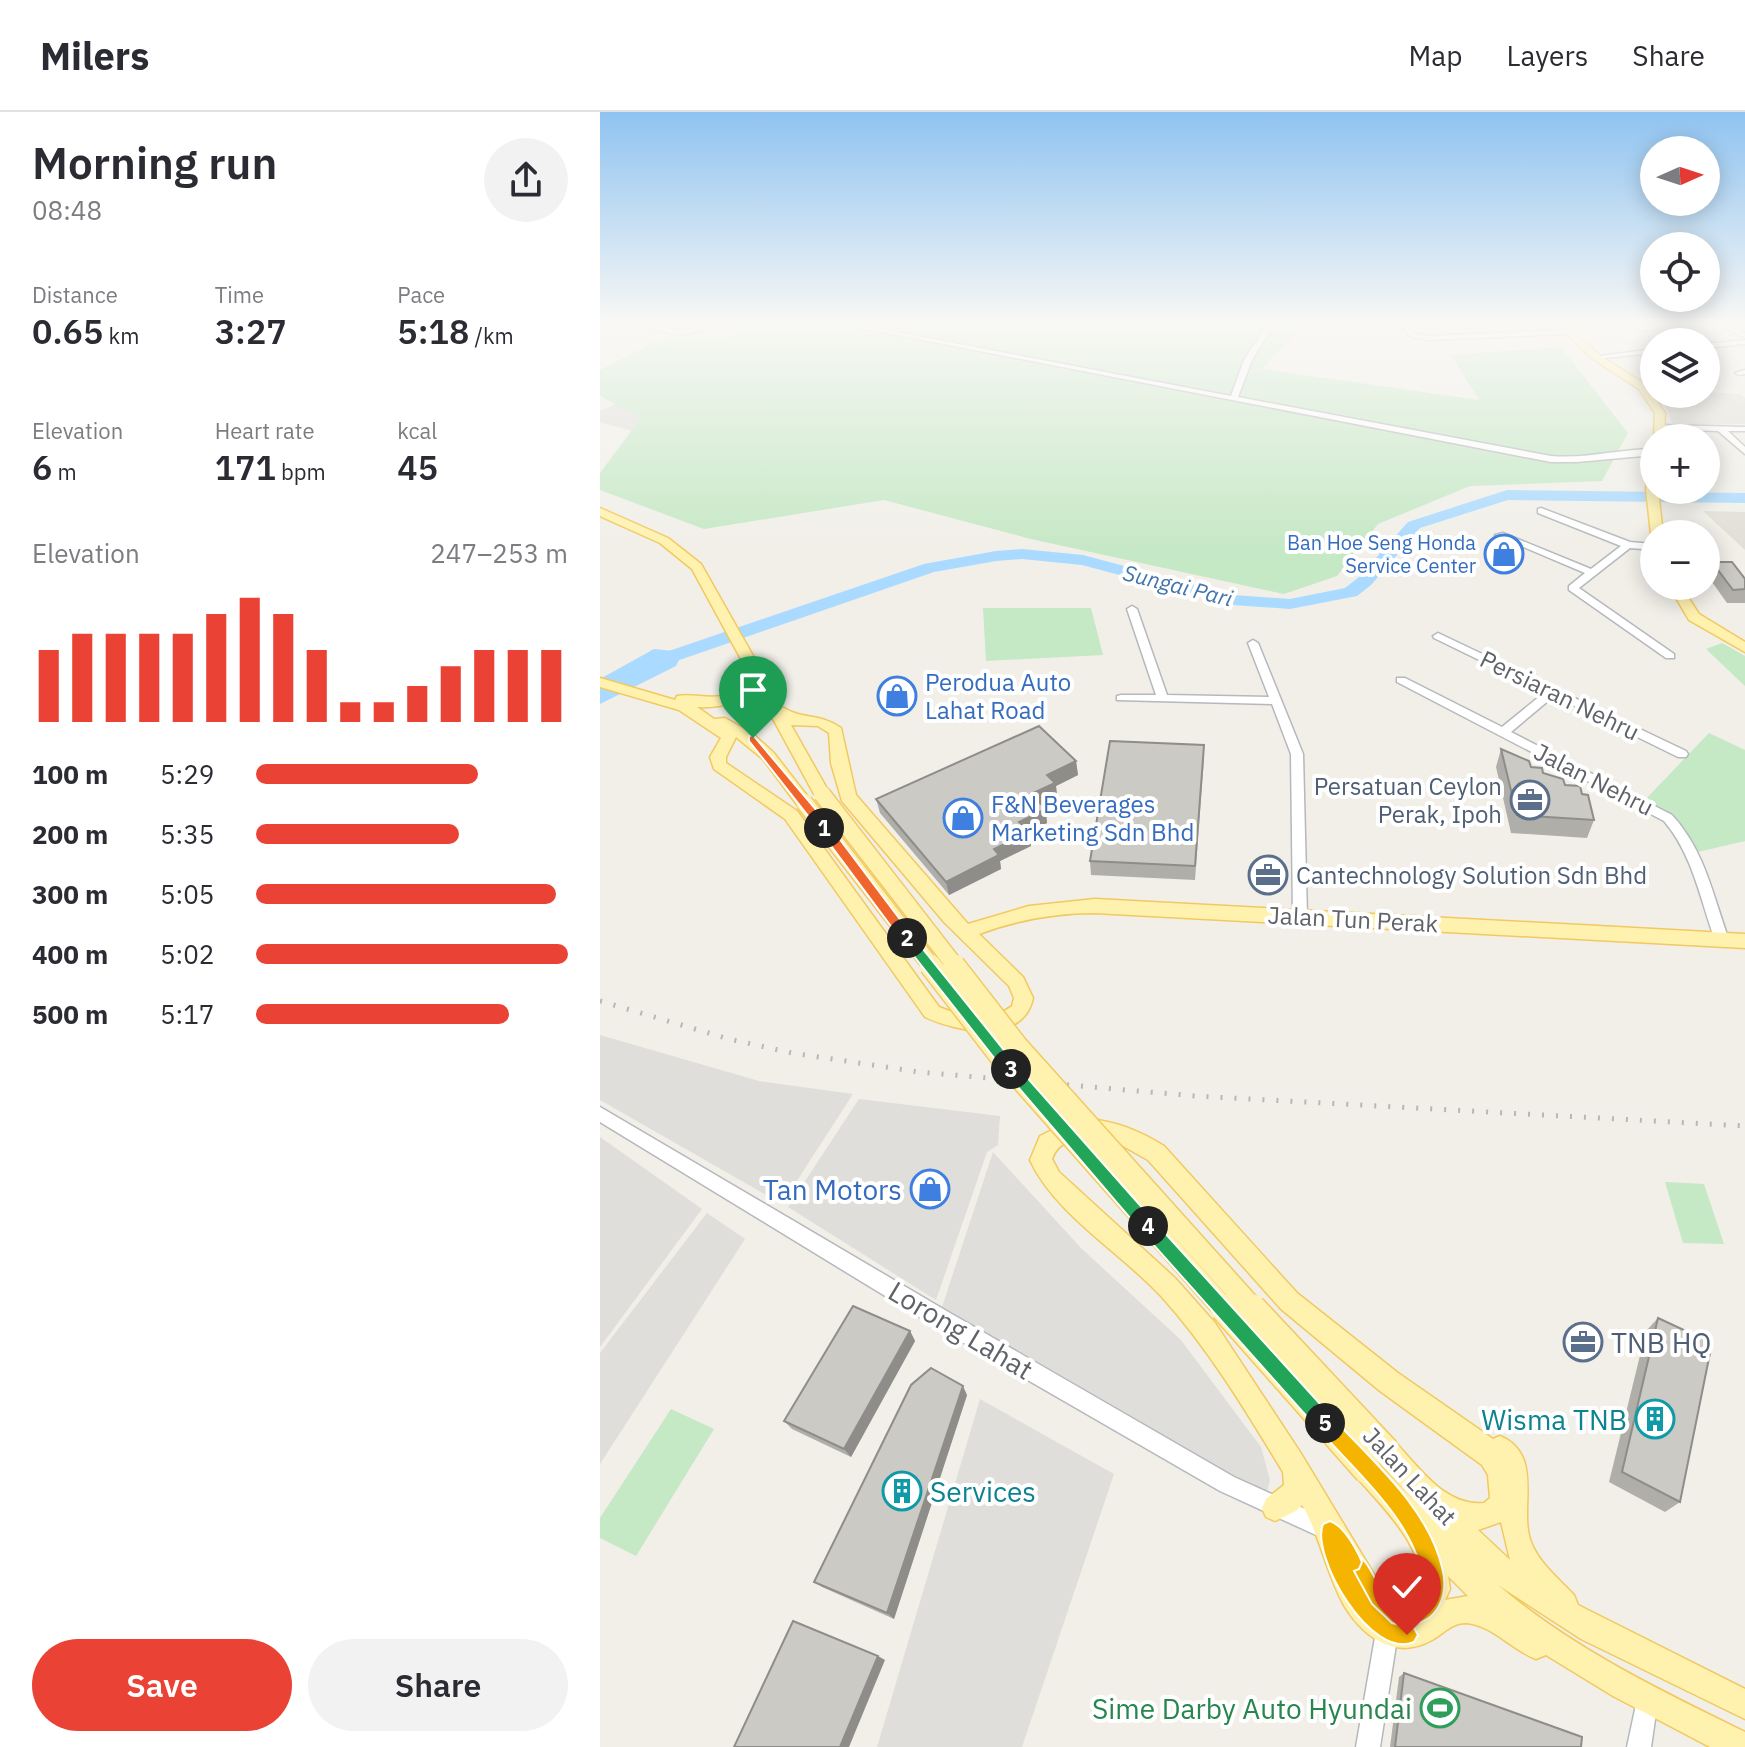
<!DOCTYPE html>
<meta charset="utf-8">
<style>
:root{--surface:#fff;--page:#f2f2f3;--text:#2b2b33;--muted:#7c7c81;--line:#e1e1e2;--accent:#ea4335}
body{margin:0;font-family:"IBM Plex Sans",sans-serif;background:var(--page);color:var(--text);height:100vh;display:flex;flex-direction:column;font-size:30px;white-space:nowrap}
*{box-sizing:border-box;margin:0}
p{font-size:26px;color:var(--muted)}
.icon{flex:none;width:44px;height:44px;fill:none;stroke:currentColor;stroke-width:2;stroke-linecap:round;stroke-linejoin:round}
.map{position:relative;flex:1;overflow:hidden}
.details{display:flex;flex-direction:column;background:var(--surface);width:600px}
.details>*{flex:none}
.needle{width:52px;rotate:87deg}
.buttons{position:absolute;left:1040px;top:24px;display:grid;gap:16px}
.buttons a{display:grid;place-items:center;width:80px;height:80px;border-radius:50%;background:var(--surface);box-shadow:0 4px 20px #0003;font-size:40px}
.pin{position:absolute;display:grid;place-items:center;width:68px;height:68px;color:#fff;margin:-82px -34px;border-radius:50% 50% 50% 0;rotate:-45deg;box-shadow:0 0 8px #0007}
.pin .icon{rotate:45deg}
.km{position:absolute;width:40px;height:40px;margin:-20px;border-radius:50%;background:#222;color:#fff;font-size:22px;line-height:40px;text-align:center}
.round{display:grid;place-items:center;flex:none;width:84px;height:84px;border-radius:42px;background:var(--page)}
.headline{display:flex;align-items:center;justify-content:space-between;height:136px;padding:0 32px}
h1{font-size:44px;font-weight:600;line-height:60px}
.metrics{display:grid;grid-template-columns:repeat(3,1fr);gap:12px;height:136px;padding:8px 32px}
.metrics div{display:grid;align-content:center}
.metrics b{font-size:34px;font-weight:600}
.metrics small{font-size:22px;font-weight:400}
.metrics p{font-size:22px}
.chart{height:224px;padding:16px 32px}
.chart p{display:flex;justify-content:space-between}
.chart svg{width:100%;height:144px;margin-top:8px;stroke:var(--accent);stroke-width:6}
.cta{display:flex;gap:16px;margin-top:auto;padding:16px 32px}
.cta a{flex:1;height:92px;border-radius:48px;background:var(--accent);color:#fff;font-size:32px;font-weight:600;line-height:92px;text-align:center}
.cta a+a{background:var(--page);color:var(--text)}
ul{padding:0 32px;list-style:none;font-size:26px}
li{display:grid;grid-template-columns:128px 96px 1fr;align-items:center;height:60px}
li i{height:20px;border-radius:10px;background:var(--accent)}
header{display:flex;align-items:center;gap:48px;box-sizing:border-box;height:112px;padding:0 40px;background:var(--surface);border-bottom:2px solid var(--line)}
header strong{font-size:38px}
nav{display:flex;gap:44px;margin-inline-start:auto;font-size:28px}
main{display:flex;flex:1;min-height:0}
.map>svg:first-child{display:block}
.industrial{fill:#e0deda}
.education{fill:#e1ded6}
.green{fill:#c5e8c5}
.water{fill:#aadaff}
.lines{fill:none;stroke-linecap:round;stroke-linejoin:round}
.river{fill:#aadaff;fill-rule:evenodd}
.minor-casing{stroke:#b5b8bc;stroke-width:3}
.major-casing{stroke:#f2c960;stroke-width:3}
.minor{fill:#fff;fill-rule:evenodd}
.major{fill:#fff2af;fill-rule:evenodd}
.rail{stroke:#b6b7b8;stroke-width:5;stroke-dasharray:2 12;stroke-linecap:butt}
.major-bridge-far2-casing{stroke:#f2c960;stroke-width:19;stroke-linecap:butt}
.major-bridge-far1-casing{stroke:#f2c960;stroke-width:24;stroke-linecap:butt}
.major-bridge-casing{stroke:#f2c960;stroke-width:30;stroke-linecap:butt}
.major-bridge-far2{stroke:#fff2af;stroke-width:16}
.major-bridge-far1{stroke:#fff2af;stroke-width:21}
.major-bridge{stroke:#fff2af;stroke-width:27}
.wall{fill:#afaea9}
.shaded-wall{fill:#8f8d8a}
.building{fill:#cccac5;stroke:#8f8d8a;stroke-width:2}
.split-1{fill:#f0652b;stroke:#fff;stroke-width:2}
.split-2{fill:#f0652b;stroke:#fff;stroke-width:2}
.split-3{fill:#22a559;stroke:#fff;stroke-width:2}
.split-4{fill:#22a559;stroke:#fff;stroke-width:2}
.split-5{fill:#22a559;stroke:#fff;stroke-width:2}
.split-6{fill:#f5b400;stroke:#fff;stroke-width:2}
.split-7{fill:#f5b400;stroke:#fff;stroke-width:2}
.labels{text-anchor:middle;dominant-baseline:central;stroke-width:8;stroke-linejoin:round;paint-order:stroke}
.far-shop-label{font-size:20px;fill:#366cbe;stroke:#fff;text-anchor:end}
.far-water-label{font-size:22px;font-style:italic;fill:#4174aa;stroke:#fff}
.shop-label{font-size:24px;fill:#366cbe;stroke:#fff;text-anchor:start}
.street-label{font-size:24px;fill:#5f6368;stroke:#fff}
.service-label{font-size:24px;fill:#4e5e75;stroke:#fff;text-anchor:end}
.near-shop-label{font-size:28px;fill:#366cbe;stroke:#fff;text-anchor:end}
.near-street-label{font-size:28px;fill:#5f6368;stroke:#fff}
.near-service-label{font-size:28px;fill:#4e5e75;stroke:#fff;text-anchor:start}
.near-culture-label{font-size:28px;fill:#0d838f;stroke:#fff;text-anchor:end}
.near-leisure-label{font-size:28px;fill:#27864d;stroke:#fff;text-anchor:end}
</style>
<header>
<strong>Milers</strong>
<nav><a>Map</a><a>Layers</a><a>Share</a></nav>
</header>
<main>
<section class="details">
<div class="headline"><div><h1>Morning run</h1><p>08:48</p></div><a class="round"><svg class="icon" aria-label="share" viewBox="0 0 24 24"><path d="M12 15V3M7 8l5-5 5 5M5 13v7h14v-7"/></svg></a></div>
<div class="metrics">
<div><p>Distance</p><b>0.65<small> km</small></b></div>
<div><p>Time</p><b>3:27</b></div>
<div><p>Pace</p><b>5:18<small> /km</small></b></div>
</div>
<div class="metrics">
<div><p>Elevation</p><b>6<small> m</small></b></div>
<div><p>Heart rate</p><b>171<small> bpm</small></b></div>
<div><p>kcal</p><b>45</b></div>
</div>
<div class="chart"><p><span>Elevation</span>247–253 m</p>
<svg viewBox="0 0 160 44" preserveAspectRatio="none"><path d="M5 44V22M15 44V17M25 44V17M35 44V17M45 44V17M55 44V11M65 44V6M75 44V11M85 44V22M95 44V38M105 44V38M115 44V33M125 44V27M135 44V22M145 44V22M155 44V22"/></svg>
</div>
<ul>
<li><b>100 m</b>5:29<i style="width:71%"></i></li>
<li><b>200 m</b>5:35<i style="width:65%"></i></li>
<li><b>300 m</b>5:05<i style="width:96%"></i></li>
<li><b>400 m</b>5:02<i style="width:100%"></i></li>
<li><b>500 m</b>5:17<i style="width:81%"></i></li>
</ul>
<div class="cta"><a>Save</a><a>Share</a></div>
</section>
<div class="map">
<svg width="1145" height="1635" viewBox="0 0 1145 1635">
<rect width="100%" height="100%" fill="#f1efe8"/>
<g class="industrial">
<polygon points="19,290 79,332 0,310 0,299"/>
<polygon points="0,923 159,969 253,982 182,1092 0,988"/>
<polygon points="259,987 400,1004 398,1033 387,1040 336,1188 188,1095"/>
<polygon points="0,1025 102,1097 0,1235"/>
<polygon points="393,1040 481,1136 581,1228 661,1335 670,1368 666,1384 342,1195"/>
<polygon points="107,1101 145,1127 0,1352 0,1241"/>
<polygon points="380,1287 514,1362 422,1635 277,1635"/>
</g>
<g class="education">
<polygon points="1106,280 1141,282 1145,286 1145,312 1073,313 1060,282"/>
<polygon points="1103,399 1145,400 1145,438"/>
</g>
<g class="green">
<polygon points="145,211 705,211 662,257 879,288 851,243 961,235 1028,321 1002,369 870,374 778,412 737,464 684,482 431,427 284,388 104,417 0,378 0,361 41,306 0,284 0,258 59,228 132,224"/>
<polygon points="383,496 491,496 503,543 386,549"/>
<polygon points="1122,531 1145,544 1145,574 1106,537"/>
<path d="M1109,621L1145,638V729L1098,740C1082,712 1074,702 1045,688Z"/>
<polygon points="1065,1070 1104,1072 1124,1132 1083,1131"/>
<polygon points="71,1297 114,1317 36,1444 0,1426 0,1406"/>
</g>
<polygon class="water" points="54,537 83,540 76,554 0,592 0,567"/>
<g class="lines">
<polygon class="river" points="907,378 1145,381 1145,391 908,388 820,416 771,473 757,484 690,497 632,493 482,453 422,447 396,449 334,460 42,561 0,583 0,569 28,553 324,452 396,439 422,437 483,443 633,483 690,487 745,476 759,465 808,410"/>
<defs>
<g id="minor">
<polygon points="0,211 6,211 0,214"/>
<path d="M38,211C53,211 67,218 83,218C95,218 103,211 114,211C93,229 61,222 38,211Z"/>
<path d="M236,211H249L631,284L644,248L664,218L690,211H701L669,220L652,248L638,285L951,344C986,347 1019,337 1054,337V343L977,350H951Z"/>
<polygon points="800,211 806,211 813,221 827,224 967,218 971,220 967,222 827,228 809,224"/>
<polygon points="1024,211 1033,211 1044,215 1083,211 1043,219"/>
<polygon points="1115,211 1123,211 1145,221 1145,226"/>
<polygon points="1145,228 1145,232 1106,236 1106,232"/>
<polygon points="1054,237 1054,241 996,247 992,245"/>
<polygon points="1145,258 1145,262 1139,263 1135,261"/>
<polygon points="1061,313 1145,315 1145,319 1128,319 1145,335 1145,342 1118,319 1058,317 1058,313"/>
<polygon points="941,396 1030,430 1054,432 1054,438 1030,436 979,476 1074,542 1074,546 1066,546 969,478 969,474 985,461 895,423 903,421 991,457 1021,434 938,401 938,397"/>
<polygon points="532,494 537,497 567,583 669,585 648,531 653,528 658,531 703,642 707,804 705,808 695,808 693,804 691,642 672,592 517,588 517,584 521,583 556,583 527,497"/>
<path d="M838,521L1086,639L1088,642L1086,645H1078L954,584L911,620L1072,703C1105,739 1113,784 1129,828L1127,832H1117L1115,828C1100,787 1093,743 1064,709L797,570V566H805L902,615L945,580L834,526L833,524Z"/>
<polygon points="0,995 350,1201 634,1365 736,1411 740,1418 736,1425 729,1429 620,1379 336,1215 0,1010"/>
<polygon points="787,1509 795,1512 798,1520 780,1635 756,1635 776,1520 779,1512"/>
<polygon points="1047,1576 1055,1579 1058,1587 1051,1635 1027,1635 1039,1579"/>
</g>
<g id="major">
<polygon points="954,211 963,211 999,243 1054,278 1054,282 1059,282 1054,285 1065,301 1064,326 1054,326 1055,301 1039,277 993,247"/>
<polygon points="1054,345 1054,378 1058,378 1063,422 1054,422 1054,425 1051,422 1046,377 1049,348"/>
<path d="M0,396L68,426L101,452L182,595C205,609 217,600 241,616L256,683L368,812L429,794L495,787L1145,822V836L495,801C454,801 417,808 379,822L423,865L433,886C423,933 357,920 325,905L185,707L114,657L110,645L121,626L79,598L0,575V566L75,588L77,584C100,580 126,595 142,569L136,553L142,549L92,457L60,431L0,404ZM154,572L214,682L222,687L230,682L191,613L218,614L229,621L231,651L242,689L344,810L409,874L414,886L412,894C393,909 360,904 339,895L197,699L126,651V645L136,625L163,647L198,694H210L212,690L173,640L153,622L125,606L114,607L97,595C120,596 143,592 154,572Z"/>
<polygon points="1069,474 1081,474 1099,502 1145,530 1145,540 1089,508"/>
<path d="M488,1007C516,1009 540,1019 564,1034L697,1181L798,1261L893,1327L900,1324C945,1343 918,1397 931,1430C939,1451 959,1467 974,1483L978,1493L1145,1577V1607L981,1527L898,1473C972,1536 1059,1578 1145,1620V1635H1110L1013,1584L946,1543L936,1547C912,1538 891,1512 865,1511C852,1511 843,1522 832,1528C797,1548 765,1527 745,1495C726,1462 721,1425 702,1393L696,1399L675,1409L666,1405L662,1396L666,1387L684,1373L683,1360C646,1299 609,1237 561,1184C520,1140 455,1102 430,1048L440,1024L460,1014ZM488,1026L516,1030L548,1048L681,1197L780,1279L882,1353L888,1363L890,1386L884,1391C845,1395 819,1355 795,1330L786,1326L777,1330L773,1339L777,1348L818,1393L777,1350L768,1346L759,1350L755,1359L759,1368C783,1395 837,1448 816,1486L805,1490L795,1486L775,1464L700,1340L615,1211L575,1166L459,1060L452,1047C458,1030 471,1028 488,1026ZM901,1410L910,1448L878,1418ZM848,1464L868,1484L845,1488L850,1477Z"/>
</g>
</defs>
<use href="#minor" class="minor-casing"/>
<use href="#major" class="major-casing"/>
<use href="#minor" class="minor"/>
<use href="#major" class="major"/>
<polyline class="rail" points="0,889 129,927 192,941 319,960 595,984 1145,1014"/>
<defs>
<g id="major-bridge-far2">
<polyline points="222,682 356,855"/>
<polyline points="204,690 332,855"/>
</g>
<g id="major-bridge-far1">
<polyline points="330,853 401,945 625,1198"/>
<polyline points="354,853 417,934 654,1198"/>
</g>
<g id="major-bridge">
<polyline points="624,1196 768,1359"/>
<polyline points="652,1196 786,1339"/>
</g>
</defs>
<use href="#major-bridge-far2" class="major-bridge-far2-casing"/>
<use href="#major-bridge-far1" class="major-bridge-far1-casing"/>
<use href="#major-bridge" class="major-bridge-casing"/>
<use href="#major-bridge-far2" class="major-bridge-far2"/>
<use href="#major-bridge-far1" class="major-bridge-far1"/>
<use href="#major-bridge" class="major-bridge"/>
</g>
<g class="wall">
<polygon points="1112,450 1145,467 1145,491 1127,491 1107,463"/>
<polygon points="901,637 931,655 982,682 994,708 987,726 911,721 896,655"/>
<polygon points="604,646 595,768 491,763 490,749"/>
<polygon points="476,649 478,663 456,674 457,684 441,692 447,711 429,720 431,734 400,749 401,757 349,783 280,701 276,687"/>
<polygon points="1058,1206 1080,1390 1065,1400 1009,1370 1046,1219"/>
<polygon points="310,1219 315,1229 251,1345 192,1317 184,1309"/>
<polygon points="367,1283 294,1507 222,1475 214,1470"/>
<polygon points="804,1561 981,1635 790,1635 799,1565"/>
</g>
<g class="shaded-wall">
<polygon points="476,649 478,663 456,674 457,684 433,696 431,682 447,663"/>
<polygon points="446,697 447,711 421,724 419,710"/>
<polygon points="429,720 431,734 400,749 401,757 349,783 346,770 394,737"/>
<polygon points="310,1219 315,1229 251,1345 244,1337"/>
<polygon points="363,1274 367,1283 294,1507 287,1501"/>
<polygon points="278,1544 285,1548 249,1635 240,1635"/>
</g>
<g class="building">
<polygon points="1112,450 1132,450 1145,467 1145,477 1133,478"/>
<polygon points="439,614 476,649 447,663 455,671 431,682 446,697 419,710 429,720 394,737 399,743 346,770 276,687"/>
<polygon points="510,629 604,633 595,754 490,749"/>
<polygon points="901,637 929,649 931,655 942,656 943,661 963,667 965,673 980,674 982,682 988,683 994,708 917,703"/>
<polygon points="253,1194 310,1219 244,1337 184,1309"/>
<polygon points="1058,1206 1112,1231 1080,1390 1022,1360"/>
<polygon points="331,1256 363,1274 287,1501 214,1470 311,1273"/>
<polygon points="193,1509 278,1544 240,1635 134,1635"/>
<polygon points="804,1561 982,1625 981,1635 795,1635"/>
</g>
<linearGradient id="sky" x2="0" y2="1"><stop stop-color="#8fc3f1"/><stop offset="0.48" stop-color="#f9f8f5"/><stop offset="1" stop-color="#f9f8f5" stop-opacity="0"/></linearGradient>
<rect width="1145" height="440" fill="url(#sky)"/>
<polygon class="split-1" points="153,623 229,713 229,719 220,719 149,629 149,624"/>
<polygon class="split-2" points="224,712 229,713 311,822 311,829 302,829 220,719 220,713"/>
<polygon class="split-3" points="307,821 311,822 416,953 416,961 406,961 302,829 302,822"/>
<polygon class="split-4" points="411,951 416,953 554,1109 554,1120 542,1120 406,961 406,953"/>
<polygon class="split-5" points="548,1107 554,1109 731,1304 734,1311 731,1317 725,1320 718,1317 542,1120 542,1109"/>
<path class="split-6" d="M725,1302L731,1304C772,1349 827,1394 842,1455C849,1481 839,1512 808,1512C801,1513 796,1514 790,1511C767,1499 751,1472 742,1450L745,1443L752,1440C780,1451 771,1493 813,1492L826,1477C816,1410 762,1366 718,1317L716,1311L718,1304Z"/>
<path class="split-7" d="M730,1409C744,1414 756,1436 762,1450L759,1457L754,1459L772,1492L792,1511L814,1516L818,1523L814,1530C771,1549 710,1444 723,1412Z"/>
<defs>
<symbol id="shop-ring" viewBox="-11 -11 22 22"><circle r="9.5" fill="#fff" stroke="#3f7fe0" stroke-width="1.5"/><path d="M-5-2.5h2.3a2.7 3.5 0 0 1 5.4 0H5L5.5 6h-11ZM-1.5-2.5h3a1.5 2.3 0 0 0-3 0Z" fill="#3f7fe0"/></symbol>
<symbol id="office-ring" viewBox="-11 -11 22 22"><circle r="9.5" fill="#fff" stroke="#5c6f8a" stroke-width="1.5"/><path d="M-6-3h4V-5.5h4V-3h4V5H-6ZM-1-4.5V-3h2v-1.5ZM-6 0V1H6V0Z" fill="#5c6f8a"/></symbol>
<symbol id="building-ring" viewBox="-11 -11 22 22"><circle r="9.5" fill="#fff" stroke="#0f9aa8" stroke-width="1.5"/><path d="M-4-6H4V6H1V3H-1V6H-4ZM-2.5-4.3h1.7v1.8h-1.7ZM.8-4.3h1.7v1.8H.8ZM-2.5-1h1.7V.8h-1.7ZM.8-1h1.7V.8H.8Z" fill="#0f9aa8"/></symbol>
<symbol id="stadium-ring" viewBox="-11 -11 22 22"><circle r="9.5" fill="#fff" stroke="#2e9e5b" stroke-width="1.5"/><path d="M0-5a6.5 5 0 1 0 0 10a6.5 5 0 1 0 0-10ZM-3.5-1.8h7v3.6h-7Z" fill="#2e9e5b"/></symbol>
</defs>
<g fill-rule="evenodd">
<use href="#shop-ring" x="882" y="420" width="44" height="44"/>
<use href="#shop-ring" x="275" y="562" width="44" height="44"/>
<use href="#office-ring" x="908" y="666" width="44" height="44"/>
<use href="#shop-ring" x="341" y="684" width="44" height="44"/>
<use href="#office-ring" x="646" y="741" width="44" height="44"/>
<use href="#shop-ring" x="308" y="1055" width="44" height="44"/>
<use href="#office-ring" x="961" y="1208" width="44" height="44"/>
<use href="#building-ring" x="1033" y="1285" width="44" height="44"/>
<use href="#building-ring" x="280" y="1357" width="44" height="44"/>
<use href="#stadium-ring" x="818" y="1574" width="44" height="44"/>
</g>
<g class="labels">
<g class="far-shop-label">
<text x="876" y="430">Ban Hoe Seng Honda<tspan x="876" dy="23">Service Center</tspan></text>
</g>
<g class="far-water-label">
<text transform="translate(578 473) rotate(14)">Sungai Pari</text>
</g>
<g class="shop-label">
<text x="325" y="570">Perodua Auto<tspan x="325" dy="28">Lahat Road</tspan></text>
<text x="391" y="692">F&amp;N Beverages<tspan x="391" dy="28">Marketing Sdn Bhd</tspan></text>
</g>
<g class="street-label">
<text transform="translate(960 583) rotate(26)">Persiaran Nehru</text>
<text transform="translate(994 667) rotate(27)">Jalan Nehru</text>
<text transform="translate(753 807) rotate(3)">Jalan Tun Perak</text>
<text transform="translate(810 1364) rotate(47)">Jalan Lahat</text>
</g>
<g class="service-label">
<text x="902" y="674">Persatuan Ceylon<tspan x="902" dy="28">Perak, Ipoh</tspan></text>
<text x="696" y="763" text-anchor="start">Cantechnology Solution Sdn Bhd</text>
</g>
<g class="near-shop-label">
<text x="302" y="1077">Tan Motors</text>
</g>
<g class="near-street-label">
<text transform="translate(361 1218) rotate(31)">Lorong Lahat</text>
</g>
<g class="near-service-label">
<text x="1011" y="1230">TNB HQ</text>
</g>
<g class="near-culture-label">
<text x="1027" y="1307">Wisma TNB</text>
<text x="330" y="1379" text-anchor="start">Services</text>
</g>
<g class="near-leisure-label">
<text x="812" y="1596">Sime Darby Auto Hyundai</text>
</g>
</g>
</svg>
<div class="buttons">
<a><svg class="needle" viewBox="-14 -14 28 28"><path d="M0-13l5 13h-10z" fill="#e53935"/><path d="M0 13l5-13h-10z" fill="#7c7c81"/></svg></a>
<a><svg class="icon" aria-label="locate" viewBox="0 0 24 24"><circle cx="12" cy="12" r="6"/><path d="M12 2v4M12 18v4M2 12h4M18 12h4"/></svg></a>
<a><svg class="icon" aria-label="layers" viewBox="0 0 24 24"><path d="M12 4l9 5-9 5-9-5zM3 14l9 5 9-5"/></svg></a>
<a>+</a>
<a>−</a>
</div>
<div class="pin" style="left:153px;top:626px;background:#1e9e55"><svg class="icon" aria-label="arrive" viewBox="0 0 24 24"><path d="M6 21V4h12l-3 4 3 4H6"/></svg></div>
<div class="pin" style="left:807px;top:1523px;background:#d93025"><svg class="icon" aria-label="check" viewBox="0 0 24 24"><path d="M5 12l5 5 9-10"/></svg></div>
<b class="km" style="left:224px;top:716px">1</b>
<b class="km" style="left:307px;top:826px">2</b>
<b class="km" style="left:411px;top:957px">3</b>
<b class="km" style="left:548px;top:1114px">4</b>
<b class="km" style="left:725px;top:1311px">5</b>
</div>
</main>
